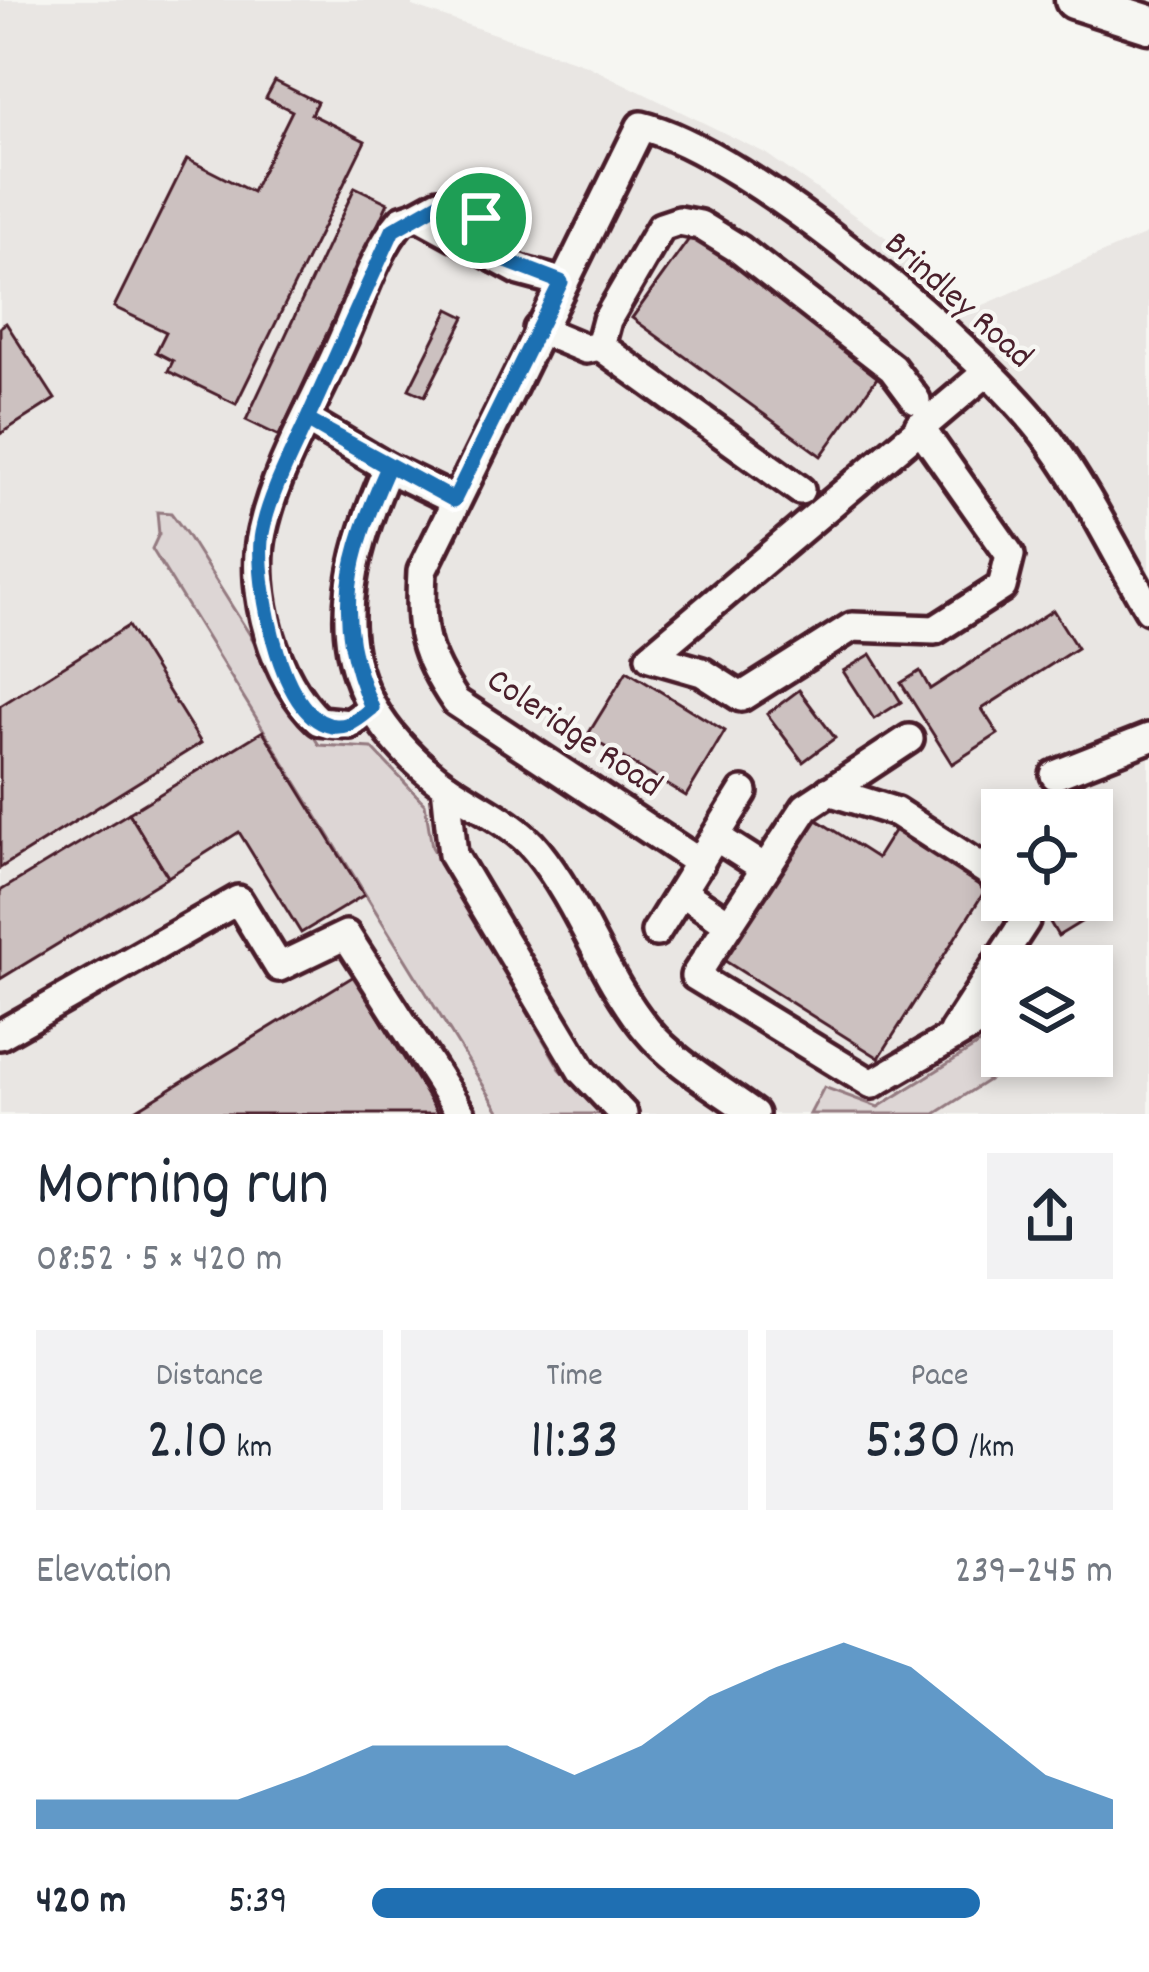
<!DOCTYPE html>
<meta charset="utf-8">
<style>
:root{--surface:#fff;--page:#f2f2f3;--text:#1f2937;--muted:#747a83;--accent:#1f6fb2}
body{margin:0;font-family:Dekko,sans-serif;background:var(--page);color:var(--text);height:100vh;display:flex;flex-direction:column;font-size:45px;white-space:nowrap}
*{box-sizing:border-box;margin:0}
p{font-size:39px;color:var(--muted)}
.icon{flex:none;width:66px;height:66px;fill:none;stroke:currentColor;stroke-width:2;stroke-linecap:round;stroke-linejoin:round}
.map{position:relative;height:1114px;overflow:hidden}
.side{display:flex;flex-direction:column;background:var(--surface);flex:1}
.side>*{flex:none}
.fabs{position:absolute;left:981px;top:789px;display:grid;gap:24px}
.fabs a{display:grid;place-items:center;width:132px;height:132px;border-radius:0px;background:var(--surface);box-shadow:0 6px 18px #0003;font-size:60px}
.pin{position:absolute;display:grid;place-items:center;width:102px;height:102px;color:#fff;margin:-51px;border:6px solid #fff;border-radius:50%;box-shadow:0 3px 12px #0007}
.round{display:grid;place-items:center;flex:none;width:126px;height:126px;border-radius:0px;background:var(--page)}
.overview{display:flex;align-items:center;justify-content:space-between;height:204px;padding:0 36px}
h1{font-size:66px;font-weight:600;line-height:90px}
.metrics{display:grid;grid-template-columns:repeat(3,1fr);gap:18px;height:204px;padding:12px 36px}
.metrics div{display:grid;align-content:center;border-radius:0px;background:var(--page);text-align:center}
.metrics b{font-size:60px;font-weight:600}
.metrics small{font-size:33px;font-weight:400}
.metrics p{font-size:33px}
.chart{height:336px;padding:24px 36px}
.chart p{display:flex;justify-content:space-between}
.chart svg{width:100%;height:216px;margin-top:12px;fill:var(--accent);opacity:.7}
ul{padding:0 36px;list-style:none;font-size:39px}
li{display:grid;grid-template-columns:192px 144px 1fr;align-items:center;height:90px}
li i{height:30px;border-radius:15px;background:var(--accent)}
.map>svg:first-child{display:block}
.built{fill:#e9e6e3;fill-rule:evenodd}
.green{fill:#ddd6d5;stroke:#947a80;stroke-width:3}
.building{fill:#ccc1c0;stroke:#4a1f2b;stroke-width:3}
.lines{fill:none;stroke-linecap:round;stroke-linejoin:round}
.minor-casing{stroke:#4a1f2b;stroke-width:36}
.major-casing{stroke:#4a1f2b;stroke-width:45}
.minor{stroke:#f6f6f2;stroke-width:27}
.major{stroke:#f6f6f2;stroke-width:36}
.route-casing{stroke:#fff;stroke-width:24}
.route{stroke:#1f6fb2;stroke-width:15}
.labels{text-anchor:middle;dominant-baseline:central;stroke-width:9;stroke-linejoin:round;paint-order:stroke}
.street-label{font-size:36px;fill:#4a1f2b;stroke:#f6f6f2}
</style>
<div class="map">
<svg width="1149" height="1114" viewBox="0 0 1149 1114">
<rect width="100%" height="100%" fill="#f6f6f2"/>
<filter id="ink" filterUnits="userSpaceOnUse"><feTurbulence type="fractalNoise" baseFrequency=".00833" numOctaves="2"/><feDisplacementMap in="SourceGraphic" scale="24" xChannelSelector="R" yChannelSelector="G"/><feConvolveMatrix kernelMatrix="1 2 1 2 8 2 1 2 1" color-interpolation-filters="sRGB"/></filter>
<g filter="url(#ink)">
<path class="built" d="M0,0H412V6L586,65L765,153L914,257L972,310L1149,233V1114H0ZM1002,810H1092V900H1002ZM1002,966H1092V1056H1002Z"/>
<g class="green">
<polygon points="157,512 171,513 186,533 319,745 372,748 425,804 432,847 540,1034 560,1069 604,1114 501,1114 152,549 159,534"/>
<polygon points="1002,1030 1002,1056 1026,1056 935,1114 810,1114 824,1087 878,1107"/>
</g>
<g class="building">
<polygon points="275,81 317,102 311,114 365,141 236,404 168,371 173,361 156,352 166,332 114,307 187,159 252,192 292,111 266,98"/>
<polygon points="355,187 388,203 279,436 246,420"/>
<polygon points="694,232 884,368 821,456 632,318"/>
<polygon points="449,309 465,317 425,396 409,389"/>
<polygon points="6,323 55,399 0,434 0,327"/>
<polygon points="1053,610 1077,648 982,709 998,734 952,764 901,683 920,671 930,689"/>
<polygon points="128,626 201,743 0,868 0,706"/>
<polygon points="871,654 901,702 874,719 843,671"/>
<polygon points="627,671 725,731 686,796 587,736"/>
<polygon points="799,690 835,738 803,762 767,714"/>
<polygon points="263,731 364,895 301,933 239,832 168,877 129,813"/>
<polygon points="129,813 168,877 0,979 0,891"/>
<polygon points="811,816 877,858 899,823 991,881 879,1058 722,959"/>
<polygon points="1037,900 1092,900 1099,911 1058,936"/>
<polygon points="354,976 438,1114 129,1114"/>
</g>
<g class="lines">
<defs>
<g id="minor">
<polyline points="417,215 439,203 481,218 496,258"/>
<polyline points="538,329 586,349 600,346"/>
<polyline points="307,420 388,468"/>
<polyline points="919,426 1010,555 1002,587 935,630 852,627 741,697 702,672 650,657 987,372"/>
<polyline points="800,490 600,346 607,320 661,227 679,221 700,225 739,249 892,368 916,400"/>
<path d="M454,500L388,468C336,587 322,686 434,777C466,803 511,819 537,851C581,905 603,977 647,1030C674,1063 719,1088 754,1114"/>
<path d="M372,708L350,724L319,721C274,680 249,591 262,532C276,468 315,403 341,344C359,305 374,252 402,220L417,215L520,271L561,282"/>
<polyline points="909,739 806,807 695,976 872,1084 985,1018"/>
<polyline points="1055,775 1149,738"/>
<polyline points="446,786 453,855 582,1071 623,1114"/>
<polyline points="829,791 896,812 992,874 1002,889"/>
<polyline points="716,837 763,867"/>
<path d="M700,863L456,702C422,652 419,631 422,571L641,126C745,150 988,354 1051,443C1088,494 1117,555 1149,609"/>
<polyline points="682,892 728,923"/>
<polyline points="656,932 743,792"/>
<polyline points="953,1032 1025,921 1010,900"/>
<polyline points="0,1035 238,900 279,967 346,935 461,1114"/>
</g>
<polyline id="major" points="1074,0 1149,24"/>
</defs>
<use href="#minor" class="minor-casing"/>
<use href="#major" class="major-casing"/>
<use href="#minor" class="minor"/>
<use href="#major" class="major"/>
</g>
</g>
<g class="lines" filter="url(#ink)">
<defs>
<path id="route" d="M481,218L440,203L393,230L307,420L388,467C348,558 331,614 372,708C366,713 357,721 349,724C282,747 254,575 262,533C269,496 291,455 307,420L454,500L561,282L496,257L481,218"/>
</defs>
<use href="#route" class="route-casing"/>
<use href="#route" class="route"/>
</g>
<g class="labels">
<g class="street-label">
<text transform="translate(957 302) rotate(42)">Brindley Road</text>
<text transform="translate(573 735) rotate(34)">Coleridge Road</text>
</g>
</g>
</svg>
<div class="fabs">
<a><svg class="icon" aria-label="locate" viewBox="0 0 24 24"><circle cx="12" cy="12" r="6"/><path d="M12 2v4M12 18v4M2 12h4M18 12h4"/></svg></a>
<a><svg class="icon" aria-label="layers" viewBox="0 0 24 24"><path d="M12 4l9 5-9 5-9-5zM3 14l9 5 9-5"/></svg></a>
</div>
<div class="pin" style="left:481px;top:218px;background:#1e9e55"><svg class="icon" aria-label="arrive" viewBox="0 0 24 24"><path d="M6 21V4h12l-3 4 3 4H6"/></svg></div>
</div>
<section class="side">
<div class="overview"><div><h1>Morning run</h1><p>08:52 · 5 × 420 m</p></div><a class="round"><svg class="icon" aria-label="share" viewBox="0 0 24 24"><path d="M12 15V3M7 8l5-5 5 5M5 13v7h14v-7"/></svg></a></div>
<div class="metrics">
<div><p>Distance</p><b>2.10<small> km</small></b></div>
<div><p>Time</p><b>11:33</b></div>
<div><p>Pace</p><b>5:30<small> /km</small></b></div>
</div>
<div class="chart"><p><span>Elevation</span>239–245 m</p>
<svg viewBox="0 0 160 44" preserveAspectRatio="none"><path d="M0 44V38L10 38L20 38L30 38L40 33L50 27L60 27L70 27L80 33L90 27L100 17L110 11L120 6L130 11L140 22L150 33L160 38V44z"/></svg>
</div>
<ul>
<li><b>420 m</b>5:39<i style="width:82%"></i></li>
</ul>
</section>
